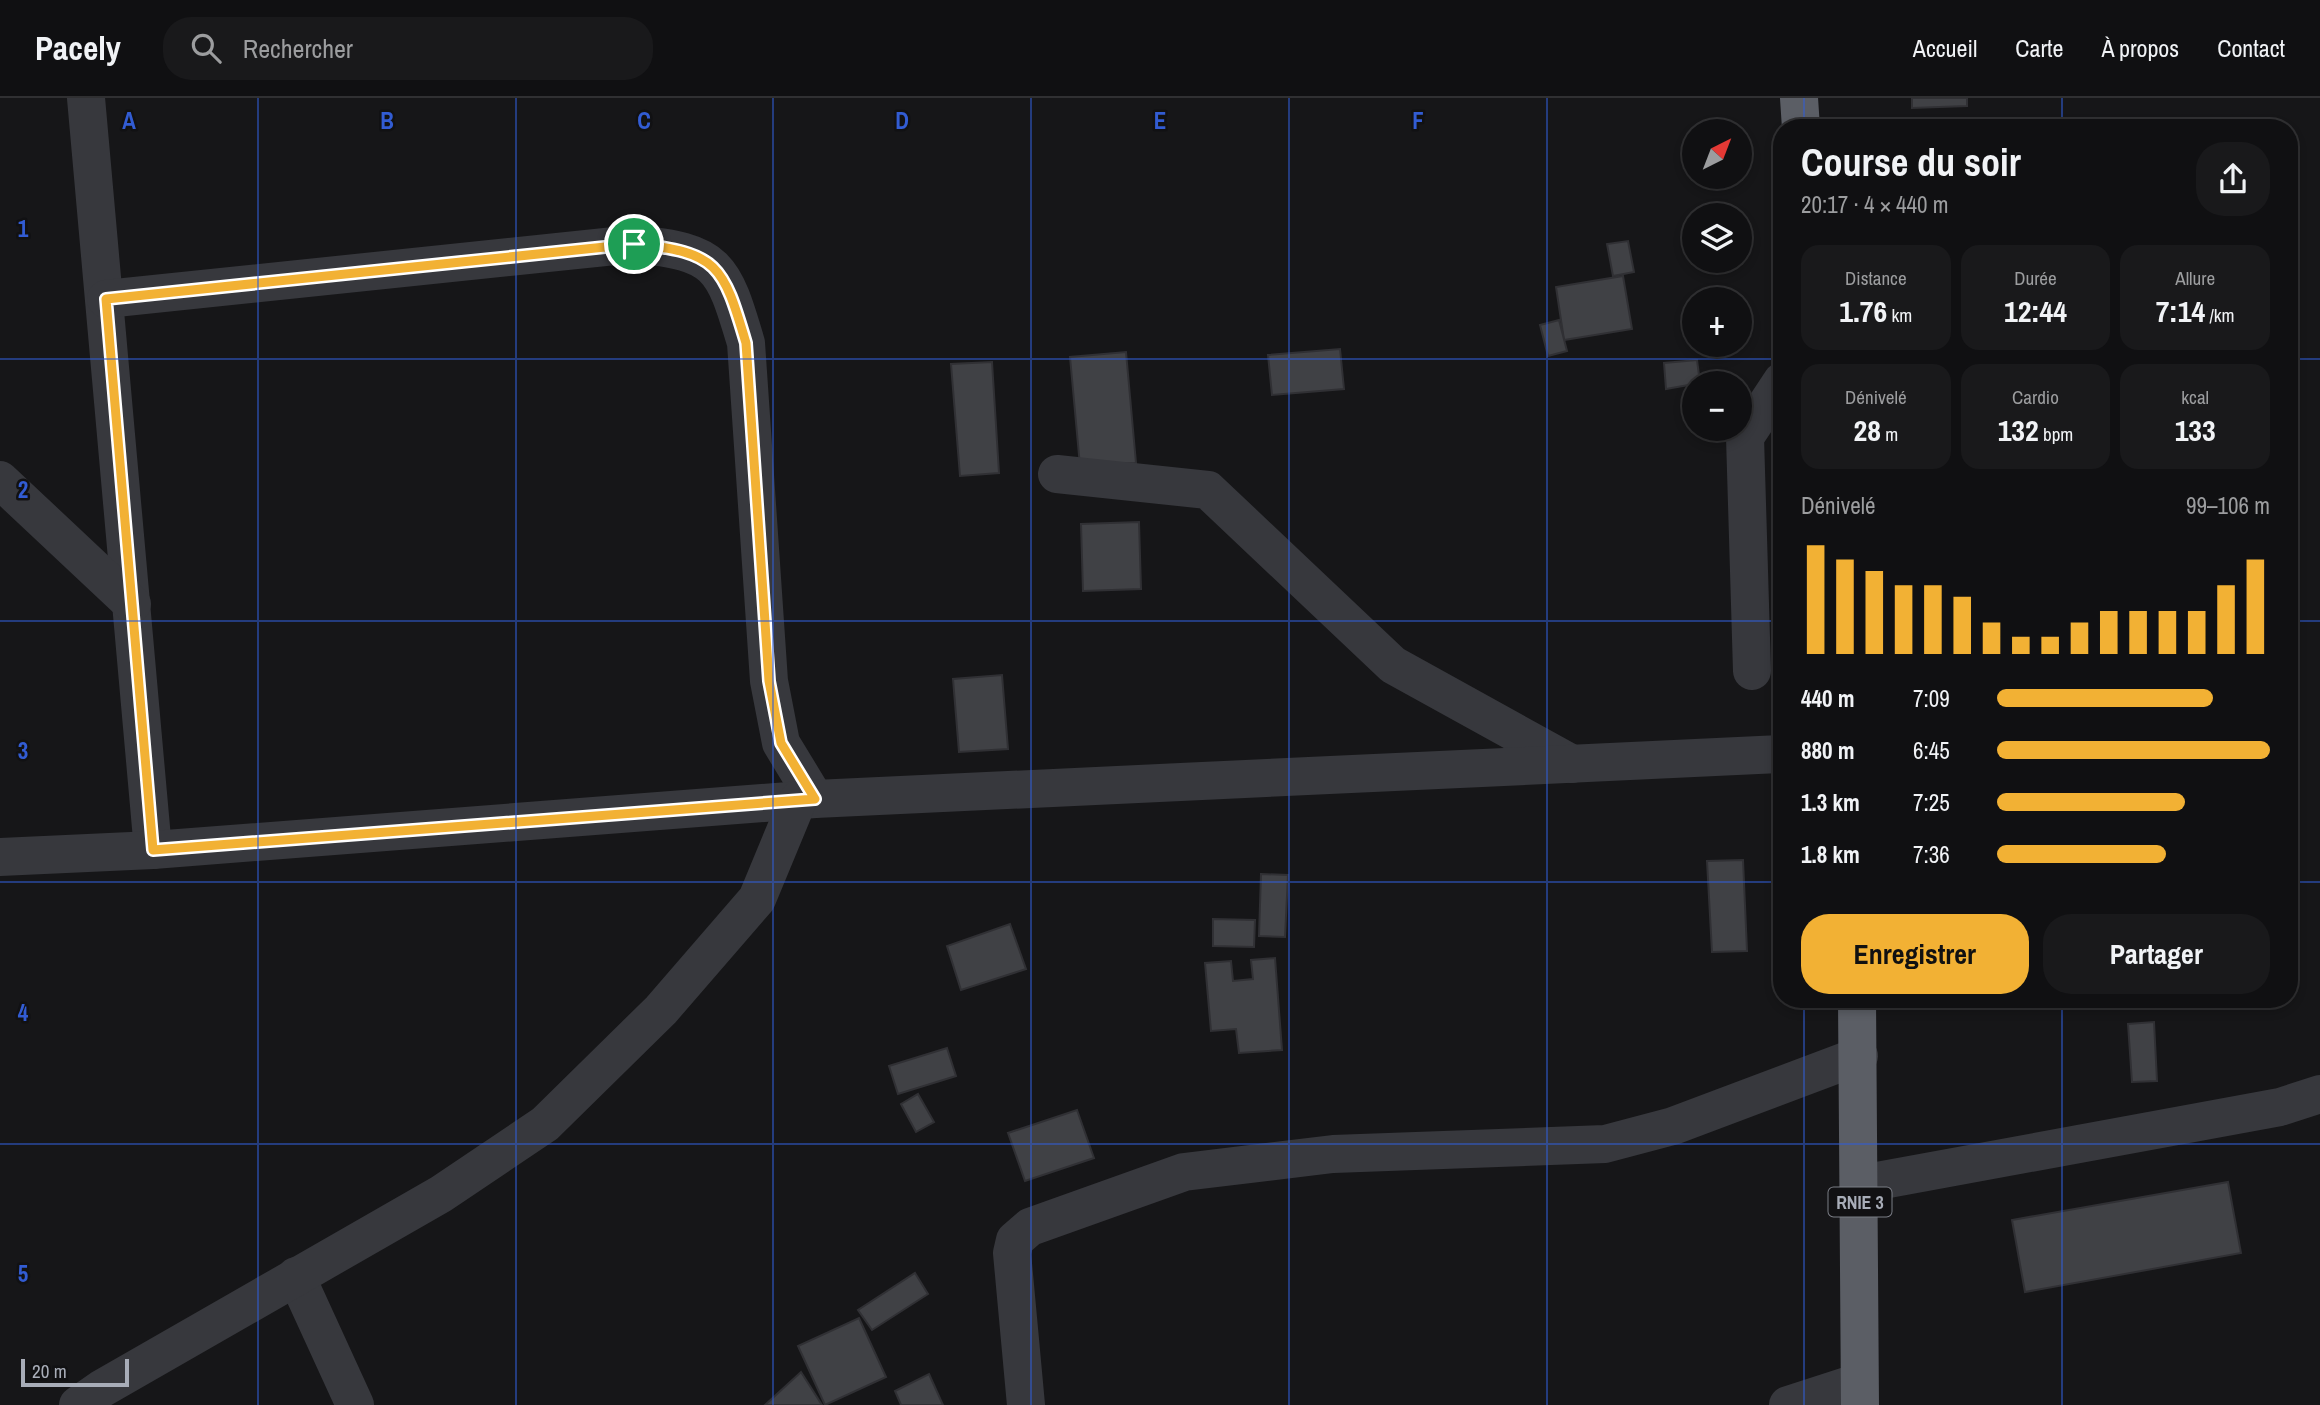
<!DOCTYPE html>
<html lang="fr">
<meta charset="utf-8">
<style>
:root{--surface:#101012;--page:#19191b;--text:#f1f3f6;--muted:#9c9d9f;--line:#303032;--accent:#f2b134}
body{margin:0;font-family:"Archivo Narrow",sans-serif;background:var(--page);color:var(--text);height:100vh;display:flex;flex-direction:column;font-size:26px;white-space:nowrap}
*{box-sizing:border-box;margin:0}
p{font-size:23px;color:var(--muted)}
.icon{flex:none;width:38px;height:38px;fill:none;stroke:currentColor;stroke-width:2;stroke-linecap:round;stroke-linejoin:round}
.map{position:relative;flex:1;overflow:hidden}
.panel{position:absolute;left:1773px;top:21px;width:525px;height:889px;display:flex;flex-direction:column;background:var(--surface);border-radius:28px;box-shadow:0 4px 10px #0003,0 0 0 2px var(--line)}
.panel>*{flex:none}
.needle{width:46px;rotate:42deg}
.controls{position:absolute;left:1682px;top:21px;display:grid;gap:14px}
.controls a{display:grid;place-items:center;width:70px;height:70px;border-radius:50%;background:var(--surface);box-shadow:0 4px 10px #0003,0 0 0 2px var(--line);font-size:35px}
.scale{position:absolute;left:21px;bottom:18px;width:108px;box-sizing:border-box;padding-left:7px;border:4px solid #a8adb8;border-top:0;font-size:19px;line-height:24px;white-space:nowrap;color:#a8adb8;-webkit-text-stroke:5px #111113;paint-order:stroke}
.pin{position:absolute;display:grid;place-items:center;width:60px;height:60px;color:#fff;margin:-30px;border:4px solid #fff;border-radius:50%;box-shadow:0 2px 7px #0007}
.round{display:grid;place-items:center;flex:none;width:74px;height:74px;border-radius:28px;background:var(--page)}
.summary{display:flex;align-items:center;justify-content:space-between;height:119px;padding:0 28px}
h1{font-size:38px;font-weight:800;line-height:52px}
.stats{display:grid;grid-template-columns:repeat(3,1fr);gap:10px;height:119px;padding:7px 28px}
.stats div{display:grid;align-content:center;border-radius:18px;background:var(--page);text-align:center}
.stats b{font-size:30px;font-weight:800}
.stats small{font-size:19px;font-weight:400}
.stats p{font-size:19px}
.chart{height:196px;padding:14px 28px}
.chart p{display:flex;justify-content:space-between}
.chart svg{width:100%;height:126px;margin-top:7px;stroke:var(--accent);stroke-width:6}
.button{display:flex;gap:14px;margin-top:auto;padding:14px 28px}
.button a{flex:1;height:80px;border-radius:28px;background:var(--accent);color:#111;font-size:28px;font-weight:800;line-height:80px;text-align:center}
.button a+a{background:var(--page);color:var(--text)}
ul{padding:0 28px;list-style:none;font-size:23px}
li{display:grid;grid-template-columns:112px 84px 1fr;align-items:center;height:52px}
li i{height:18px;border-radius:9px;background:var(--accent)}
header{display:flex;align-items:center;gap:42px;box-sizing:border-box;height:98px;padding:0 35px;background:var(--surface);border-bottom:2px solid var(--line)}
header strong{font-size:33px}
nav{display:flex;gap:38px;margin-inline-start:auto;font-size:24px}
.search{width:490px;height:63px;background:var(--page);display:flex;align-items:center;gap:18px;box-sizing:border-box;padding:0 24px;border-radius:28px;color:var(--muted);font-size:26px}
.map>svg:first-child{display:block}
.building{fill:#404145;stroke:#303034;stroke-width:2}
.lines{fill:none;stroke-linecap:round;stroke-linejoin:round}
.minor{stroke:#37383d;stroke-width:38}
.trunk{stroke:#5b5e65;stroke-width:38}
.route-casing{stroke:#fff;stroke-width:14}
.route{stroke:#f2b134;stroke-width:9}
.grid{fill:none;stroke:#325cd3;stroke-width:2;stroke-opacity:0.55}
.labels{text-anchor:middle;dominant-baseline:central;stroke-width:5;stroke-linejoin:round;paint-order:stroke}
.shield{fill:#111113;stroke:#7b7e86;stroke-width:2}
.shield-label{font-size:18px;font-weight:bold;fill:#a8adb8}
.grid-label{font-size:23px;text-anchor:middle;font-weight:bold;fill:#325cd3;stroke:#111113;stroke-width:5;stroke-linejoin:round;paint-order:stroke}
</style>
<header>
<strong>Pacely</strong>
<div class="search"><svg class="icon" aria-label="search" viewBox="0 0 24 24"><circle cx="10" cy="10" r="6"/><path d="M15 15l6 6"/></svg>Rechercher</div>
<nav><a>Accueil</a><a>Carte</a><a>À propos</a><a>Contact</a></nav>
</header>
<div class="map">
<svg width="2320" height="1307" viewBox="0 0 2320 1307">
<rect width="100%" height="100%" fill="#161618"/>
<g class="building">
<polygon points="1912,0 1967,0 1967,8 1912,10"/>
<polygon points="2005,20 2006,30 1887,30 1887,22"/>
<polygon points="1628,143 1634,174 1613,178 1607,146"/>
<polygon points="1623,178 1632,231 1564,242 1556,189"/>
<polygon points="1559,222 1567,253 1548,258 1540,227"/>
<polygon points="1340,251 1344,291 1272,297 1268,257"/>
<polygon points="1126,254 1136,365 1080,368 1070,259"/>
<polygon points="1697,262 1700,285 1666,291 1664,265"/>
<polygon points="992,264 999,375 960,378 951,266"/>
<polygon points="1139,424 1141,491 1083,493 1081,426"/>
<polygon points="1002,577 1008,651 959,654 953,581"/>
<polygon points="1743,762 1747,853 1712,854 1707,763"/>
<polygon points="1261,776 1288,777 1285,839 1259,838"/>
<polygon points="1213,821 1255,822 1254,849 1213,848"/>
<polygon points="1010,826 1026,871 961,892 947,848"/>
<polygon points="1275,860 1282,952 1239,955 1236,931 1211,933 1205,865 1231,863 1233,883 1253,881 1251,862"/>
<polygon points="2154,924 2157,983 2132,984 2128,926"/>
<polygon points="947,950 956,978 898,996 889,968"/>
<polygon points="918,996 934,1024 916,1034 901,1006"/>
<polygon points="1077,1012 1094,1060 1025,1083 1008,1035"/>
<polygon points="2228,1084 2241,1155 2025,1194 2012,1122"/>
<polygon points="915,1175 928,1196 872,1232 858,1212"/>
<polygon points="859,1220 886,1279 825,1307 798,1248"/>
<polygon points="801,1274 822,1307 765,1307"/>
<polygon points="929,1276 943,1307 901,1307 895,1293"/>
</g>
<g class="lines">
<g class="minor">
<polyline points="86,0 153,752"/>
<path d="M106,201L634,146C718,154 723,167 746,245L769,583L781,645L815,701"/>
<polyline points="1057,376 1208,392 1393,567 1572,666"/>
<polyline points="0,382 132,506"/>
<polyline points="1752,573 1745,339 1782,283"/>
<polyline points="0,759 153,752 815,701 1782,656"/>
<polyline points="1861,1086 2280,1009 2320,996"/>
<polyline points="296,1178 355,1307"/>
<polyline points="78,1307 101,1291 441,1096 545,1026 661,912 757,801 798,702"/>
<polyline points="1026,1307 1012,1155 1015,1142 1030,1129 1184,1074 1333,1056 1605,1046 1673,1028 1859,958"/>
<polyline points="1788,1307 1859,1284"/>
</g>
<g class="trunk">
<polyline points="1799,0 1801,30"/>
<polyline points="1857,901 1860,1307"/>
</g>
</g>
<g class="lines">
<defs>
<path id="route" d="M634,146C718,154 723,167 746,245L769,583L781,645L815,701L153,752L106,201Z"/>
</defs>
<use href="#route" class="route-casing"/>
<use href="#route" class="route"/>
</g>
<path class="grid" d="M258,0V1307M516,0V1307M773,0V1307M1031,0V1307M1289,0V1307M1547,0V1307M1804,0V30M2062,0V30M0,261H1782M2289,261H2320M0,523H1782M2289,523H2320M0,784H1782M2289,784H2320M1804,901V1307M2062,901V1307M0,1046H2320"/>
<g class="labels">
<rect class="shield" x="1828.5" y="1089.5" width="63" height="29" rx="5"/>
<g class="shield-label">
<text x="1860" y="1104">RNIE 3</text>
</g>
</g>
<g class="grid-label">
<text x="129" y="31">A</text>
<text x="387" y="31">B</text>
<text x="644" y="31">C</text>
<text x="902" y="31">D</text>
<text x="1160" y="31">E</text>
<text x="1418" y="31">F</text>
<text x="23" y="139">1</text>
<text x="23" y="400">2</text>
<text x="23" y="661">3</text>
<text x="23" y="923">4</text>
<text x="23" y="1184">5</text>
</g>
</svg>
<div class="controls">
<a><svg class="needle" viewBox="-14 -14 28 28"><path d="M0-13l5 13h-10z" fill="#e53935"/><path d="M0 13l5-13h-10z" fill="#9c9d9f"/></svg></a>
<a><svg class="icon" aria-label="layers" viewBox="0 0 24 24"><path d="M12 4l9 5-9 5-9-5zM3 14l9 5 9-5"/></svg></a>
<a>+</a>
<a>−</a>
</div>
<div class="scale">20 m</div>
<div class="pin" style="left:634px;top:146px;background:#1e9e55"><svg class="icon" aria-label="arrive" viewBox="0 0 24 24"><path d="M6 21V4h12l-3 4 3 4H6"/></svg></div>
<section class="panel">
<div class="summary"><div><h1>Course du soir</h1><p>20:17 · 4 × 440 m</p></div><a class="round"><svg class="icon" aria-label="share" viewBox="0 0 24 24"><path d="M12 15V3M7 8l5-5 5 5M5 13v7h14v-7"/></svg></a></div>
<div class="stats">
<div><p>Distance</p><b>1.76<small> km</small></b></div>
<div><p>Durée</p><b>12:44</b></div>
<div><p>Allure</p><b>7:14<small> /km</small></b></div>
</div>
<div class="stats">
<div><p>Dénivelé</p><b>28<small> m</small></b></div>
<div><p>Cardio</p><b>132<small> bpm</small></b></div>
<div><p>kcal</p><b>133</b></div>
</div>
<div class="chart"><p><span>Dénivelé</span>99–106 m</p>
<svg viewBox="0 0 160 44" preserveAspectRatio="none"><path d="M5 44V6M15 44V11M25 44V15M35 44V20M45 44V20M55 44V24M65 44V33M75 44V38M85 44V38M95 44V33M105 44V29M115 44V29M125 44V29M135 44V29M145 44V20M155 44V11"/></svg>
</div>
<ul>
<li><b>440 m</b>7:09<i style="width:79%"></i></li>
<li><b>880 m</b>6:45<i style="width:100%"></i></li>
<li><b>1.3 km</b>7:25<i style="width:69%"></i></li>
<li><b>1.8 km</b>7:36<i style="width:62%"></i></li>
</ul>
<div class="button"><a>Enregistrer</a><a>Partager</a></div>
</section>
</div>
